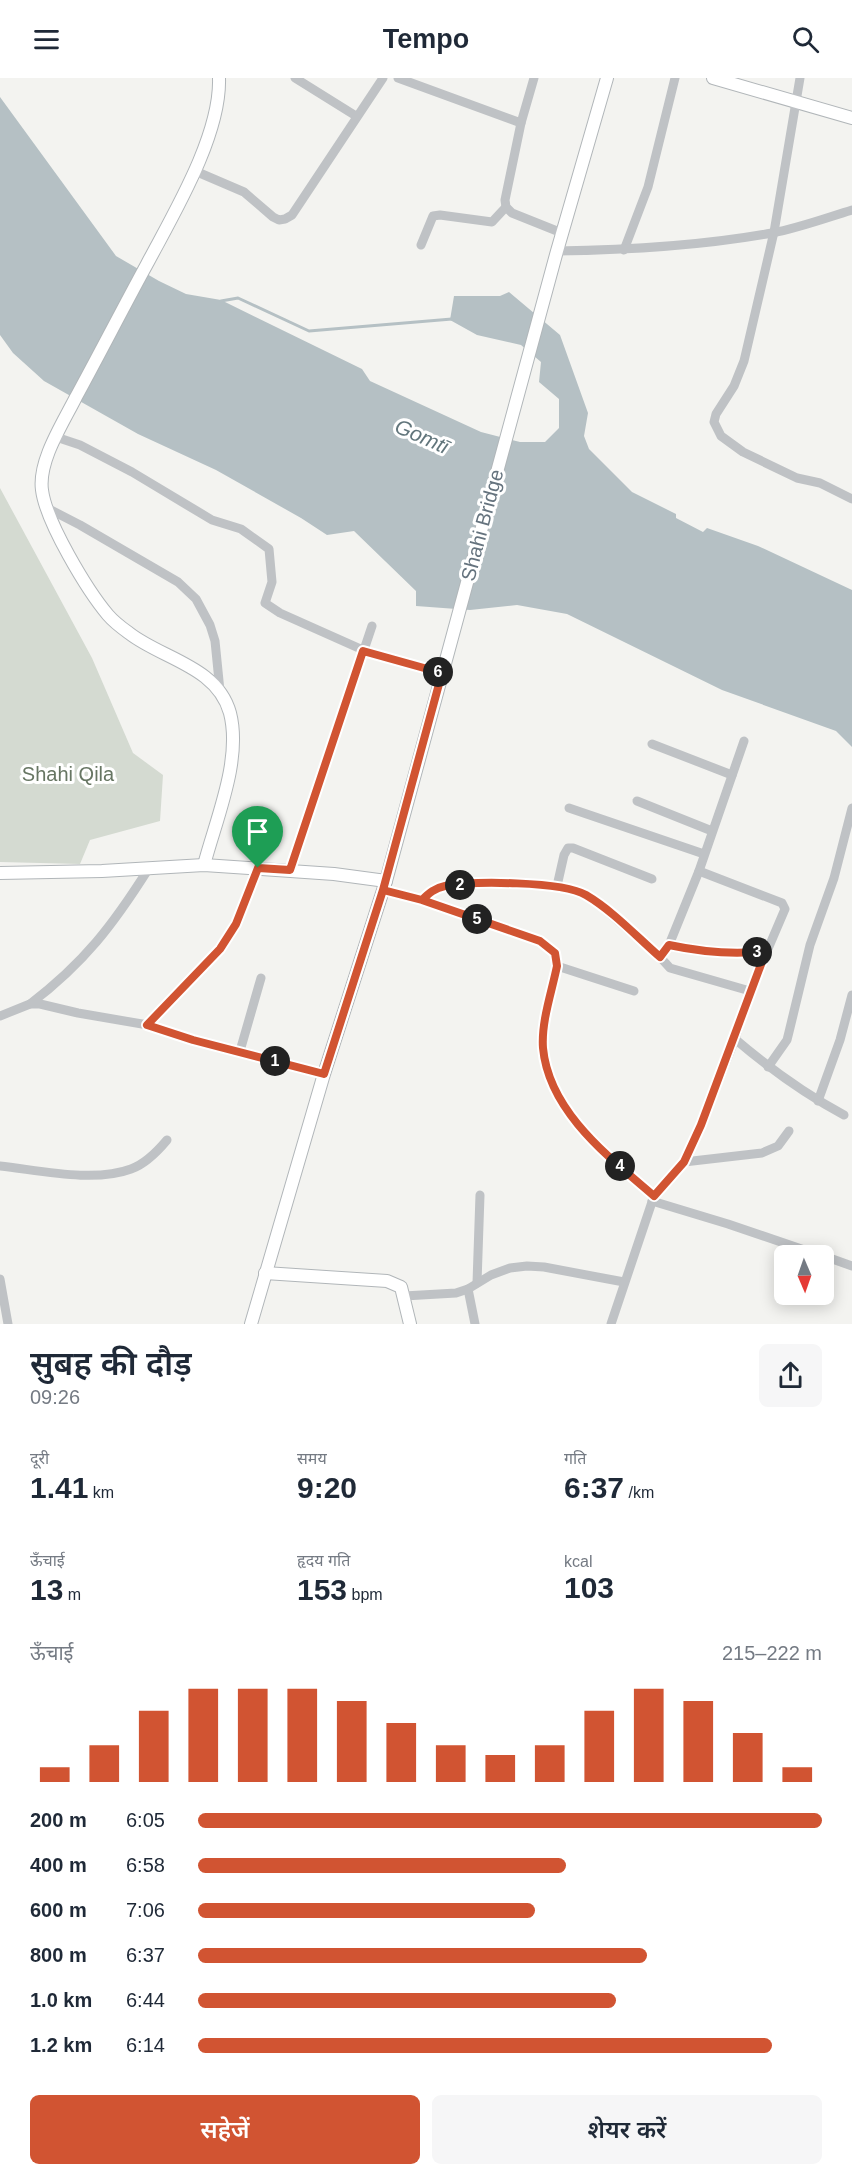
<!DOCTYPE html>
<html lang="hi">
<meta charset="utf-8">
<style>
:root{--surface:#fff;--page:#f6f6f7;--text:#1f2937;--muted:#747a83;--accent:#d15432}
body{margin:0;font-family:Helvetica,"Noto Sans Devanagari",sans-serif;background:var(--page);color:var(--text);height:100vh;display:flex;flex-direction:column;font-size:22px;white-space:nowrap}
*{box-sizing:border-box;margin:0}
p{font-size:20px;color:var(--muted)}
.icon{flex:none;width:33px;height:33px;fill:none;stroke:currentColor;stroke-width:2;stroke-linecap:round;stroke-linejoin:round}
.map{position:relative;height:1246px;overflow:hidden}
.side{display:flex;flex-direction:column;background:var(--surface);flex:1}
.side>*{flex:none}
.needle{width:39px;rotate:178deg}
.buttons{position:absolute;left:774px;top:1167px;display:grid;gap:12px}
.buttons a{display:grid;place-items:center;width:60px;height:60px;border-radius:9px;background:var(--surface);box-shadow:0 3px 15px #0003;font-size:30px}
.pin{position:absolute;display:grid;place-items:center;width:51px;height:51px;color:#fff;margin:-62px -26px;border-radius:50% 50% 50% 0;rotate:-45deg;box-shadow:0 0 6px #0007}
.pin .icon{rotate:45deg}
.km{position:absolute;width:30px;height:30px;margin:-15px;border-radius:50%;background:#222;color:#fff;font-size:16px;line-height:30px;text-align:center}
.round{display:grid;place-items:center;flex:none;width:63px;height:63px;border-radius:9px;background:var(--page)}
.overview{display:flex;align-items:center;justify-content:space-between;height:102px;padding:0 30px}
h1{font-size:33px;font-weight:600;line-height:45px}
.metrics{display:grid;grid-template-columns:repeat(3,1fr);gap:9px;height:102px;padding:6px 30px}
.metrics div{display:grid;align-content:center}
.metrics b{font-size:30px;font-weight:600}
.metrics small{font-size:16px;font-weight:400}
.metrics p{font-size:16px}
.chart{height:168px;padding:12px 30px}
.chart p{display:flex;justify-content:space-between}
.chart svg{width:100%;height:108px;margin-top:6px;stroke:var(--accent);stroke-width:6}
.cta{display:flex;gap:12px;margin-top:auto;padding:12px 30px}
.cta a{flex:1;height:69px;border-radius:9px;background:var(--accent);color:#fff;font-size:24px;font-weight:600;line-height:69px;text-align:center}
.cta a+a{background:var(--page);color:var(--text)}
ul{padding:0 30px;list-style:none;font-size:20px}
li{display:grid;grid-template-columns:96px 72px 1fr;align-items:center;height:45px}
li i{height:15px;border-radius:8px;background:var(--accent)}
header{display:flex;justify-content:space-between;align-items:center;height:78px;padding:0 30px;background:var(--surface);font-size:27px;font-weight:600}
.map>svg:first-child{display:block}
.green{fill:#d4dad1}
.water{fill:#b5c0c4}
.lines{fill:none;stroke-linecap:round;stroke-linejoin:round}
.stream{stroke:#b5c0c4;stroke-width:3}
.secondary-casing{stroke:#b1b6b9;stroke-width:14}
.street{stroke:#bfc2c5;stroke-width:9}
.secondary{stroke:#fff;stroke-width:12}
.route-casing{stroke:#fff;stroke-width:12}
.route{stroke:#d15432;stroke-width:8}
.labels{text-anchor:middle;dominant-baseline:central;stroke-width:6;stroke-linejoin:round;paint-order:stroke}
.street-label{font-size:20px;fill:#65737e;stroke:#fff}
.park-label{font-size:20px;fill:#677663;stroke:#fff}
.water-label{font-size:21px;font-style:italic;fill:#61757b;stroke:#fff}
</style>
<header><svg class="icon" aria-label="menu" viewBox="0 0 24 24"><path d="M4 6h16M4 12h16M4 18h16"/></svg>Tempo<svg class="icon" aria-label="search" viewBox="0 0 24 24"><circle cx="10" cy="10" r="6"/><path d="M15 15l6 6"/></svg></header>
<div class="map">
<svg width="852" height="1246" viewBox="0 0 852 1246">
<rect width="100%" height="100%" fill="#f3f3f0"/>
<polygon class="green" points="0,410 92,580 133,675 163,697 160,743 90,762 80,786 0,784"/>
<polygon class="water" points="0,19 116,178 159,203 186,216 221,222 362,291 370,303 481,354 520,364 545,364 559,350 559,321 539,304 541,284 521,267 477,257 450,242 454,218 500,218 509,214 560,257 588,335 584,358 589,371 632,414 676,436 676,440 703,454 707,450 758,468 852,512 852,669 836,653 722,612 567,536 517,527 470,532 416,528 416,513 354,453 327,457 301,440 216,392 138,356 44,303 13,275 0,257"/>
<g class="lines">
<polyline class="stream" points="221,223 238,220 309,253 452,241"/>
<defs>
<g id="secondary">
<polyline points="713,0 852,40"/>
<path d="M204,787C216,741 242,682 230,635C217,588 162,581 129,555C122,550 114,544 108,537C87,512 46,444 42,412C38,383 63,345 76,319C100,275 123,230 147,186C174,135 221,57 219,0"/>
<polyline points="0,795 102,793 204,787 334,796 386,803"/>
<polyline points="265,1195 387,1203 401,1209 410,1246"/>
<polyline points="251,1246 324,996 386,803 557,173 607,0"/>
</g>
</defs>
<use href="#secondary" class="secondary-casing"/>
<g class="street">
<polyline points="295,0 356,38"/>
<polyline points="398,0 521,45"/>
<polyline points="534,0 521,45 505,122 506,129 512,135 562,155"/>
<polyline points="800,0 774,154 744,283 734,308 716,336 714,344 721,358 743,374 797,400 820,405 852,421"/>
<polyline points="195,93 244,114 273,139 279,142 285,141 292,137 383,0"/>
<polyline points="421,167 433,138 440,137 492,144 506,129"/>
<polyline points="624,172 648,109 675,0"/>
<path d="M557,173C628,172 701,168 772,155C799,150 826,140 852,132"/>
<polyline points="56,359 80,367 132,394 212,442 241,451 269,471 272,504 265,525 280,535 363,572 442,595"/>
<polyline points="47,430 80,447 178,504 196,521 210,547 215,563 220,613"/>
<polyline points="652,666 732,697"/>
<polyline points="637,723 712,753"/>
<polyline points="569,730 704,776"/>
<polyline points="290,792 372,548"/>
<polyline points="557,808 564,777 568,770 573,770 652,801"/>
<path d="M383,812L422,822L540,863L555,875L557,888C552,912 541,945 543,970C549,1034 609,1079 654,1118"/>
<polyline points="422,822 433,812 446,808 506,805 557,808 584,816 600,827 660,879 670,890 750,913"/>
<path d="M669,867C702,874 733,877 766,873"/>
<polyline points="660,879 669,867 699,793 744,663"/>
<polyline points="557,888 634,913"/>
<path d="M30,926C84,885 113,847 149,790"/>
<polyline points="0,938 30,926 40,926 78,935 148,947 193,962 324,996"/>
<polyline points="148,947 220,871 236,846 258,790"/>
<path d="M735,961C769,990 805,1016 844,1037"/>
<polyline points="240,973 261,900"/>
<polyline points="768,989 787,962 789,954 810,867 834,800 852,730"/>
<polyline points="818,1023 840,962 852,917"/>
<polyline points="684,1084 762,1075 778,1068 789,1053"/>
<path d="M0,1088C38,1092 94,1105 131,1091C145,1086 157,1074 167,1062"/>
<polyline points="652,1123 728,1146 822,1178"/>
<polyline points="824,1178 852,1188"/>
<polyline points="0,1201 8,1246"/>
<polyline points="477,1205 480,1117"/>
<polyline points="468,1211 475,1246"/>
<polyline points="404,1218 456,1215 468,1211 491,1197 510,1190 527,1188 544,1189 624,1204"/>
<polyline points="611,1246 654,1118 684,1084 701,1047 735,961 750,913 785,831 782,825 699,793"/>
</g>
<use href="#secondary" class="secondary"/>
</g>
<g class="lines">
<defs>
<path id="route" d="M258,790L236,846L220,871L147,947L193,962L324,996L383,812L422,822C429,815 435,810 445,808C473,803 562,803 586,817C613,833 636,858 660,879L669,867C702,874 734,877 766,873L701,1047L684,1084L654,1118C609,1079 549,1034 543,970C541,944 552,913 557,888L555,875L540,863L422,822L383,812L442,595L363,573L290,792L258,790"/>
</defs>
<use href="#route" class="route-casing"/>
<use href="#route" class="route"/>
</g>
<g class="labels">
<g class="street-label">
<text transform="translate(482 447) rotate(-75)">Shahi Bridge</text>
</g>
<g class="park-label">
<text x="68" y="696">Shahi Qila</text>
</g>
<g class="water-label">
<text transform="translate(422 358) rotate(24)">Gomtī</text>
</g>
</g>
</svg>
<div class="buttons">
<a><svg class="needle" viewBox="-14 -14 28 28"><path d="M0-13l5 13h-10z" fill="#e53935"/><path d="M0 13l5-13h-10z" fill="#747a83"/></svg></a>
</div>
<div class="pin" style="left:258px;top:790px;background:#1e9e55"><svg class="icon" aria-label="arrive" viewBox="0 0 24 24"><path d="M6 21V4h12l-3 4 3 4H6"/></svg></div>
<b class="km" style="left:275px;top:983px">1</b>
<b class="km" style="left:460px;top:807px">2</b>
<b class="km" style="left:757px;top:874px">3</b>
<b class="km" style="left:620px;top:1088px">4</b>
<b class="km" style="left:477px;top:841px">5</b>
<b class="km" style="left:438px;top:594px">6</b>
</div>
<section class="side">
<div class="overview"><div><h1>सुबह की दौड़</h1><p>09:26</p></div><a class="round"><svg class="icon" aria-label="share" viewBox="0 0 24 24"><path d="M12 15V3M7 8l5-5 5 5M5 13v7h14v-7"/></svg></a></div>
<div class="metrics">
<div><p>दूरी</p><b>1.41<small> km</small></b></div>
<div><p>समय</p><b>9:20</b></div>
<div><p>गति</p><b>6:37<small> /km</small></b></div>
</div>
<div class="metrics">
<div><p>ऊँचाई</p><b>13<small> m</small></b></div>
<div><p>हृदय गति</p><b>153<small> bpm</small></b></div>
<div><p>kcal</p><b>103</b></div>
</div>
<div class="chart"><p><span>ऊँचाई</span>215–222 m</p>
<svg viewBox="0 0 160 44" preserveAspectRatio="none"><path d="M5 44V38M15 44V29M25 44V15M35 44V6M45 44V6M55 44V6M65 44V11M75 44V20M85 44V29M95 44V33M105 44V29M115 44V15M125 44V6M135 44V11M145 44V24M155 44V38"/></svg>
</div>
<ul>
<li><b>200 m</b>6:05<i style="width:100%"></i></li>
<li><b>400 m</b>6:58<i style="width:59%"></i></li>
<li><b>600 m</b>7:06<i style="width:54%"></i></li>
<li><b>800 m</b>6:37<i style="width:72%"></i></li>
<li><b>1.0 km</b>6:44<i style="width:67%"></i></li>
<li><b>1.2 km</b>6:14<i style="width:92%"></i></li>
</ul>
<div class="cta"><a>सहेजें</a><a>शेयर करें</a></div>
</section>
